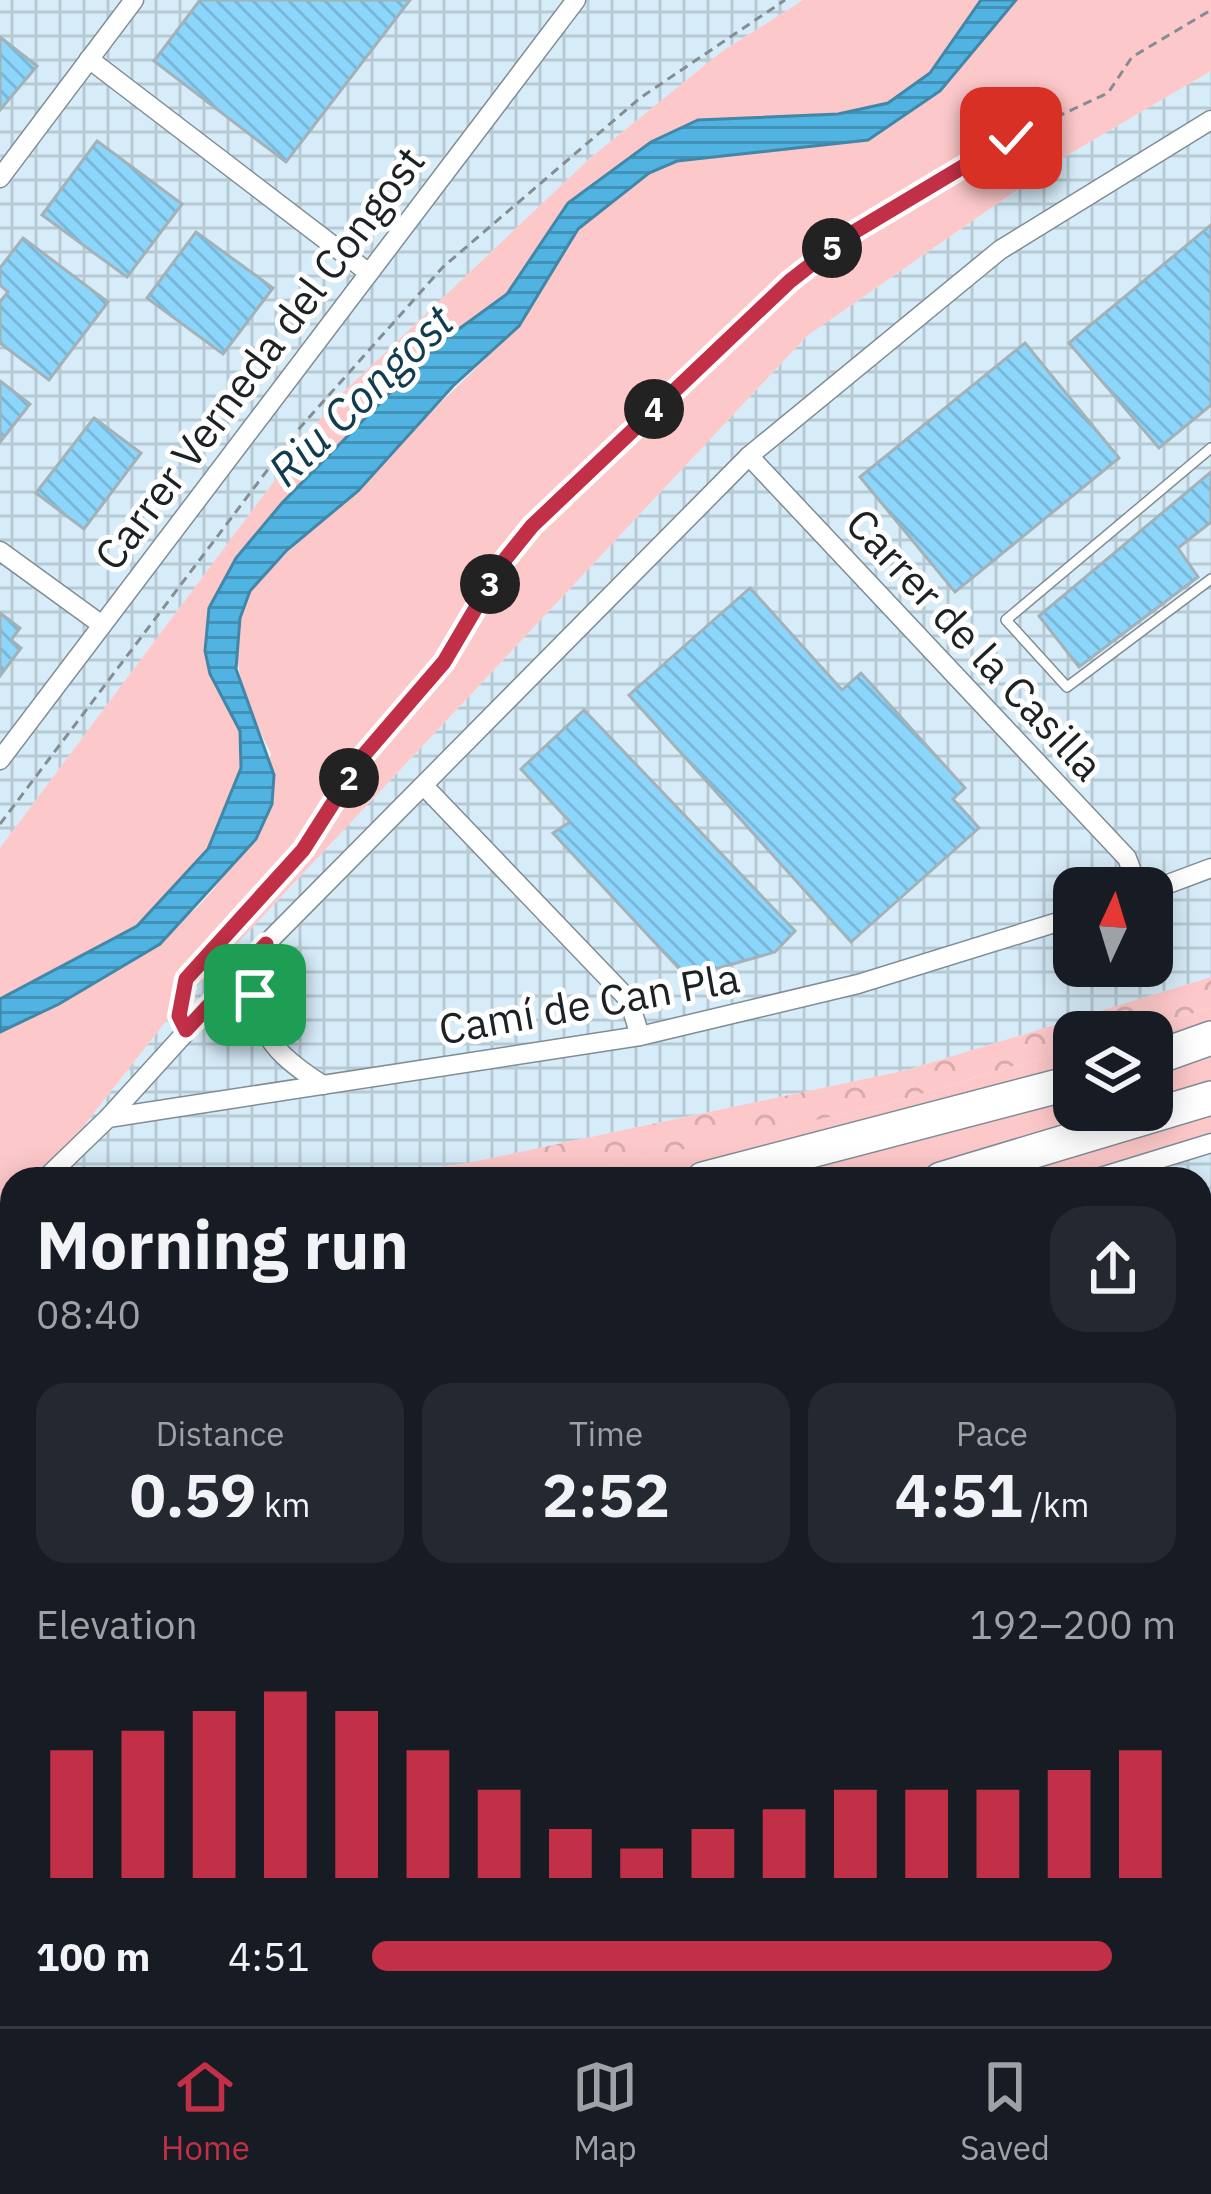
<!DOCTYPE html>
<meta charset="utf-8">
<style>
:root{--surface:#171b24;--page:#242831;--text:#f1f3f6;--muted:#9ea1a6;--line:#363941;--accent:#c13046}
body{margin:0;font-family:"IBM Plex Sans",sans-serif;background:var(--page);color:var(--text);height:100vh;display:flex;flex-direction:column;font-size:45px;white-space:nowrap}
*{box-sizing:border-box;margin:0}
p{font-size:39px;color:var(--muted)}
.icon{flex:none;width:66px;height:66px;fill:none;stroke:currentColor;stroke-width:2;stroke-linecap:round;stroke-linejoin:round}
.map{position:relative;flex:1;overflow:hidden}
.drawer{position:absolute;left:0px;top:1167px;width:1212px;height:861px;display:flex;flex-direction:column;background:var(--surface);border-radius:36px 36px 0 0;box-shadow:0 6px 30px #0003}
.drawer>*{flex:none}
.needle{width:78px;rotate:4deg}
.buttons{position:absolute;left:1053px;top:867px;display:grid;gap:24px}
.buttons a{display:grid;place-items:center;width:120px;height:120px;border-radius:24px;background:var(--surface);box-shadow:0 6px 30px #0003;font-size:60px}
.pin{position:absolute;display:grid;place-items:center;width:102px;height:102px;color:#fff;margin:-51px;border-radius:24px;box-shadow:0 6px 18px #0006}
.km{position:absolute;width:60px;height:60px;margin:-30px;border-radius:50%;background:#222;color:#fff;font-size:33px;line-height:60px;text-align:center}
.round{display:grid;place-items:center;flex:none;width:126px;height:126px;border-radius:36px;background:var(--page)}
.overview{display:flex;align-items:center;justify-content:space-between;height:204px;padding:0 36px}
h1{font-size:66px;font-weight:700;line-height:90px}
.figures{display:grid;grid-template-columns:repeat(3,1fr);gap:18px;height:204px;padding:12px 36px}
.figures div{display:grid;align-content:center;border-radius:30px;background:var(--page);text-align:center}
.figures b{font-size:60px;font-weight:700}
.figures small{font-size:33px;font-weight:400}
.figures p{font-size:33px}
.chart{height:336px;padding:24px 36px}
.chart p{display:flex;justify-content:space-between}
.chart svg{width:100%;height:216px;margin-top:12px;stroke:var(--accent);stroke-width:6}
ul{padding:0 36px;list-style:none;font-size:39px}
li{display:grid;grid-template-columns:192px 144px 1fr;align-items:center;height:90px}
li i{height:30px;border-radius:15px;background:var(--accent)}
.tabs{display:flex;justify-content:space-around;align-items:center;height:168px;border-top:3px solid var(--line);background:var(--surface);font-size:33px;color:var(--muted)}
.tabs a{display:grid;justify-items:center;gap:6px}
.tabs .current{color:var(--accent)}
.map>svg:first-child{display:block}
.industrial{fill:url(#industrial-grid);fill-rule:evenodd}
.grass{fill:#fdc8c9}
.forest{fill:url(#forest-crowns)}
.water{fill:url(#water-rules);stroke:#4187a8;stroke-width:3}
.building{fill:url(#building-back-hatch);stroke:#a3b1b8;stroke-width:3}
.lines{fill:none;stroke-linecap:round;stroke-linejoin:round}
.service-casing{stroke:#808d95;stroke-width:12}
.minor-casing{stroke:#808d95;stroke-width:21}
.motorway-casing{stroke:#808d95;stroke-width:36}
.path{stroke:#848d93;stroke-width:3;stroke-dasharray:9 6;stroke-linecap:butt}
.service{stroke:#fff;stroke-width:9}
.minor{stroke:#fff;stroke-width:18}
.motorway{stroke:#fff;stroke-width:33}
.rail{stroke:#879197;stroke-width:4.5;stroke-dasharray:21 21;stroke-linecap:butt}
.route-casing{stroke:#fff;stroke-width:24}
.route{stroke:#c13046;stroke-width:15}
.labels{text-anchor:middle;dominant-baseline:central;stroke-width:10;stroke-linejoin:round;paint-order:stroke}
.street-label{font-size:42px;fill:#1c2124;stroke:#fff}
.water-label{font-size:45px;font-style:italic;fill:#113c4f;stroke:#fff}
</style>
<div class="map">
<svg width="1211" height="2026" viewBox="0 0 1211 2026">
<defs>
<pattern id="industrial-grid" width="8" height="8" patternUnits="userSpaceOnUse" patternTransform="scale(3)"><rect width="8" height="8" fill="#d6ecf8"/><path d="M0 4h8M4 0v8" fill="none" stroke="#b7cad4"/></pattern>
<pattern id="forest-crowns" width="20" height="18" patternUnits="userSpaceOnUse" patternTransform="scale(3)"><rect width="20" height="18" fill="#fdc8c9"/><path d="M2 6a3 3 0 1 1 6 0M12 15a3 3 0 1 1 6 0" fill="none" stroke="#d8acac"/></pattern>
<pattern id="water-rules" width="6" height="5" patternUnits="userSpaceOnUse" patternTransform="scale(3)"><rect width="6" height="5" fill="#51b3e1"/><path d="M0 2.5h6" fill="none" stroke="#4291b6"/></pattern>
<pattern id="building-back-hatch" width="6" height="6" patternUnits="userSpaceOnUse" patternTransform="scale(3)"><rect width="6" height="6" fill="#8cd6fc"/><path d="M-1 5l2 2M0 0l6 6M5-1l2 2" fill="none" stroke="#78b7d8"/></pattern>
</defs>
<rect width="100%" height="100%" fill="#e8f6ff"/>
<g class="industrial">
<polygon points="0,0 803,0 721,52 589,159 334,401 0,848"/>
<path d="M1211,71V977L907,1070L468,1163L354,1179H42L174,1011L807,336L1066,156ZM1074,888H1152V966H1074Z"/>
<polygon points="1211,1132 1211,1942 1200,1949 1200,1179 1063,1179"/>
<polygon points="12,1382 12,2016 1086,2016 1066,2026 0,2026 0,1384"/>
</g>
<g class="grass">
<polygon points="803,0 981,0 930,73 888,103 838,114 698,120 651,142 568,203 507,294 437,346 282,503 236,558 209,608 205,651 210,674 240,731 240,769 208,849 137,926 0,999 0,848 334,401 589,159 721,52"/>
<path d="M1016,0H1211V71L1066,156L807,336L174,1011L42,1179H12V1218L5,1227H12V1357L0,1358V1032C64,1004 197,930 229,866C246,831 257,790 271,754C244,700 219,642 254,585L519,326L578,229L649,173L685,159L868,140L940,91Z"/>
<polygon points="1211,1008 1211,1132 1063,1179 546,1179 884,1105 1074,1048 1074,1110 1152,1110 1152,1032 1129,1032"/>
</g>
<polygon class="forest" points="1211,977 1211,1008 1129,1032 1074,1032 1074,1048 884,1105 549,1179 354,1179 468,1163 907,1070"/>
<polygon class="water" points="981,0 1016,0 940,91 868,140 677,161 649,173 578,229 519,326 453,386 358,491 287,550 250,591 240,618 236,669 274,775 272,804 256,839 160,944 59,1004 0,1032 0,999 137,926 208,849 241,768 240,731 210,674 205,651 209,608 236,558 282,503 437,345 507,294 568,203 651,142 698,120 838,114 888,103 930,73"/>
<g class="building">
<polygon points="200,0 410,0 286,162 154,61"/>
<polygon points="0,37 37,66 0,110"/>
<polygon points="97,141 182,204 127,277 42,215"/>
<polygon points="1211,225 1211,405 1159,448 1069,343"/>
<polygon points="196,232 273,288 223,354 147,298"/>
<polygon points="23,238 108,302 49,380 0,343 0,302 8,292 0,285 0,268"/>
<polygon points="1025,343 1119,458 955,592 860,477"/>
<polygon points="0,381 30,404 0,442"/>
<polygon points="94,418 141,453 84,529 36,493"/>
<polygon points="1211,472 1211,522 1178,548 1198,577 1079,667 1039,616"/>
<polygon points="750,588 842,690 861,673 965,788 953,799 979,828 851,942 629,695"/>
<polygon points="0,613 20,628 11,640 21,648 0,676"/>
<polygon points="584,710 795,931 775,952 687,977 553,833 570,822 521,769"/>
</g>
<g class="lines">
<defs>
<polyline id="service" points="1211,448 1006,620 1067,687 1211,579"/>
<g id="minor">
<polyline points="89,59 369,273"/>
<polyline points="0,178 134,0"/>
<polyline points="749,456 1127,858 1138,888"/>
<polyline points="0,551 102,625"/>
<polyline points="0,760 576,0"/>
<polyline points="424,786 629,1000 640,1036"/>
<polyline points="1152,890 1211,868"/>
<path d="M266,946C248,1020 260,1045 323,1085"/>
<polyline points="108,1118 640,1036 858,984 1074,917"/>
<polyline points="45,1179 108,1118 266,944 749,456 1000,250 1211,120"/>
<polyline points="1094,1179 1211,1143"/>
<polyline points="0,1254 12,1234"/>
<polyline points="0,1398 12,1397"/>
<polyline points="0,1739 12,1731"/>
<polyline points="1200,1944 1211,1955"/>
<polyline points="388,2016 398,2026"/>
<polyline points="1181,2026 1196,2016"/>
</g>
<g id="motorway">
<polyline points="1152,1059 1211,1038"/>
<polyline points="703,1179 1074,1082"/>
<polyline points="941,1179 1211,1098"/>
<polyline points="0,1279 12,1278"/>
<polyline points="0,1334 12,1332"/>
</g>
</defs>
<use href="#service" class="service-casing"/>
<use href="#minor" class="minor-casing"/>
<use href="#motorway" class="motorway-casing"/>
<g class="path">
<polyline points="0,824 297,431 443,267 640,98 785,0"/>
<polyline points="180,1012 186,978 303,850 363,756 444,662 503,562 532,526 790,281 849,235 1011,138 1108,93 1132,57 1211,10"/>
</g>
<use href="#service" class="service"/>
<use href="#minor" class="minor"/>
<use href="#motorway" class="motorway"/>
<g class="rail">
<polyline points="1200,1965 1211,1958"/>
<polyline points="1092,2026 1111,2016"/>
<polyline points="1118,2026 1137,2016"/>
</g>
</g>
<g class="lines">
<defs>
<polyline id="route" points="255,995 266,944 186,1030 179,1016 186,979 303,850 363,756 444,662 503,562 532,526 790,281 849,235 1011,138"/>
</defs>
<use href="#route" class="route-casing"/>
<use href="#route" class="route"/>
</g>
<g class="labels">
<g class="street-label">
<text transform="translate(259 358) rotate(-53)">Carrer Verneda del Congost</text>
<text transform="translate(975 644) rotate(47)">Carrer de la Casilla</text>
<text transform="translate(589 1003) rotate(-10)">Camí de Can Pla</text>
</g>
<g class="water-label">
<text transform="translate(360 395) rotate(-44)">Riu Congost</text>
</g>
</g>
</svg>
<div class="buttons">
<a><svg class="needle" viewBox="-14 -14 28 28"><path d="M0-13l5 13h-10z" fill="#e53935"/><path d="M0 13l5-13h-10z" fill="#9ea1a6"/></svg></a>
<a><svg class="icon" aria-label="layers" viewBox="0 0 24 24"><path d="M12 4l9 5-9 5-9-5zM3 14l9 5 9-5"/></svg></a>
</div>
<div class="pin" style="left:255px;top:995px;background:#1e9e55"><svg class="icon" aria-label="arrive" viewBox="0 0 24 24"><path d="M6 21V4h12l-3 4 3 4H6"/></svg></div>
<div class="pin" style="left:1011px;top:138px;background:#d93025"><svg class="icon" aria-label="check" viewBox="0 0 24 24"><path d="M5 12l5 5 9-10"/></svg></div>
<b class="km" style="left:349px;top:778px">2</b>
<b class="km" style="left:490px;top:584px">3</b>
<b class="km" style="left:654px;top:409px">4</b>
<b class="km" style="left:832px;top:248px">5</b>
<section class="drawer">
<div class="overview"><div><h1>Morning run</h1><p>08:40</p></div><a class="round"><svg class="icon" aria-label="share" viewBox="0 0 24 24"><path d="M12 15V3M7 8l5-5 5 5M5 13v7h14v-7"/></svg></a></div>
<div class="figures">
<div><p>Distance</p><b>0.59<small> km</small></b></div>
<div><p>Time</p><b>2:52</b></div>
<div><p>Pace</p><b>4:51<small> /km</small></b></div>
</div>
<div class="chart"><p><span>Elevation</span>192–200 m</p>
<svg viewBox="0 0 160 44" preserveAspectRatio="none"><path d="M5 44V18M15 44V14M25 44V10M35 44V6M45 44V10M55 44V18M65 44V26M75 44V34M85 44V38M95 44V34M105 44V30M115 44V26M125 44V26M135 44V26M145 44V22M155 44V18"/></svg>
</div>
<ul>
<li><b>100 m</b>4:51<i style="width:92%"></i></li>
</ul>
</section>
</div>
<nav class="tabs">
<a class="current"><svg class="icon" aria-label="home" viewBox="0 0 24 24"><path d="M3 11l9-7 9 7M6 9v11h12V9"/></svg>Home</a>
<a><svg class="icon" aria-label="map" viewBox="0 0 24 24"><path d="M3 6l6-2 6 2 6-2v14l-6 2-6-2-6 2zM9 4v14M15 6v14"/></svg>Map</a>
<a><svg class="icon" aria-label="saved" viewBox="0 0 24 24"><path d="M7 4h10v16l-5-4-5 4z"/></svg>Saved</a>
</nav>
